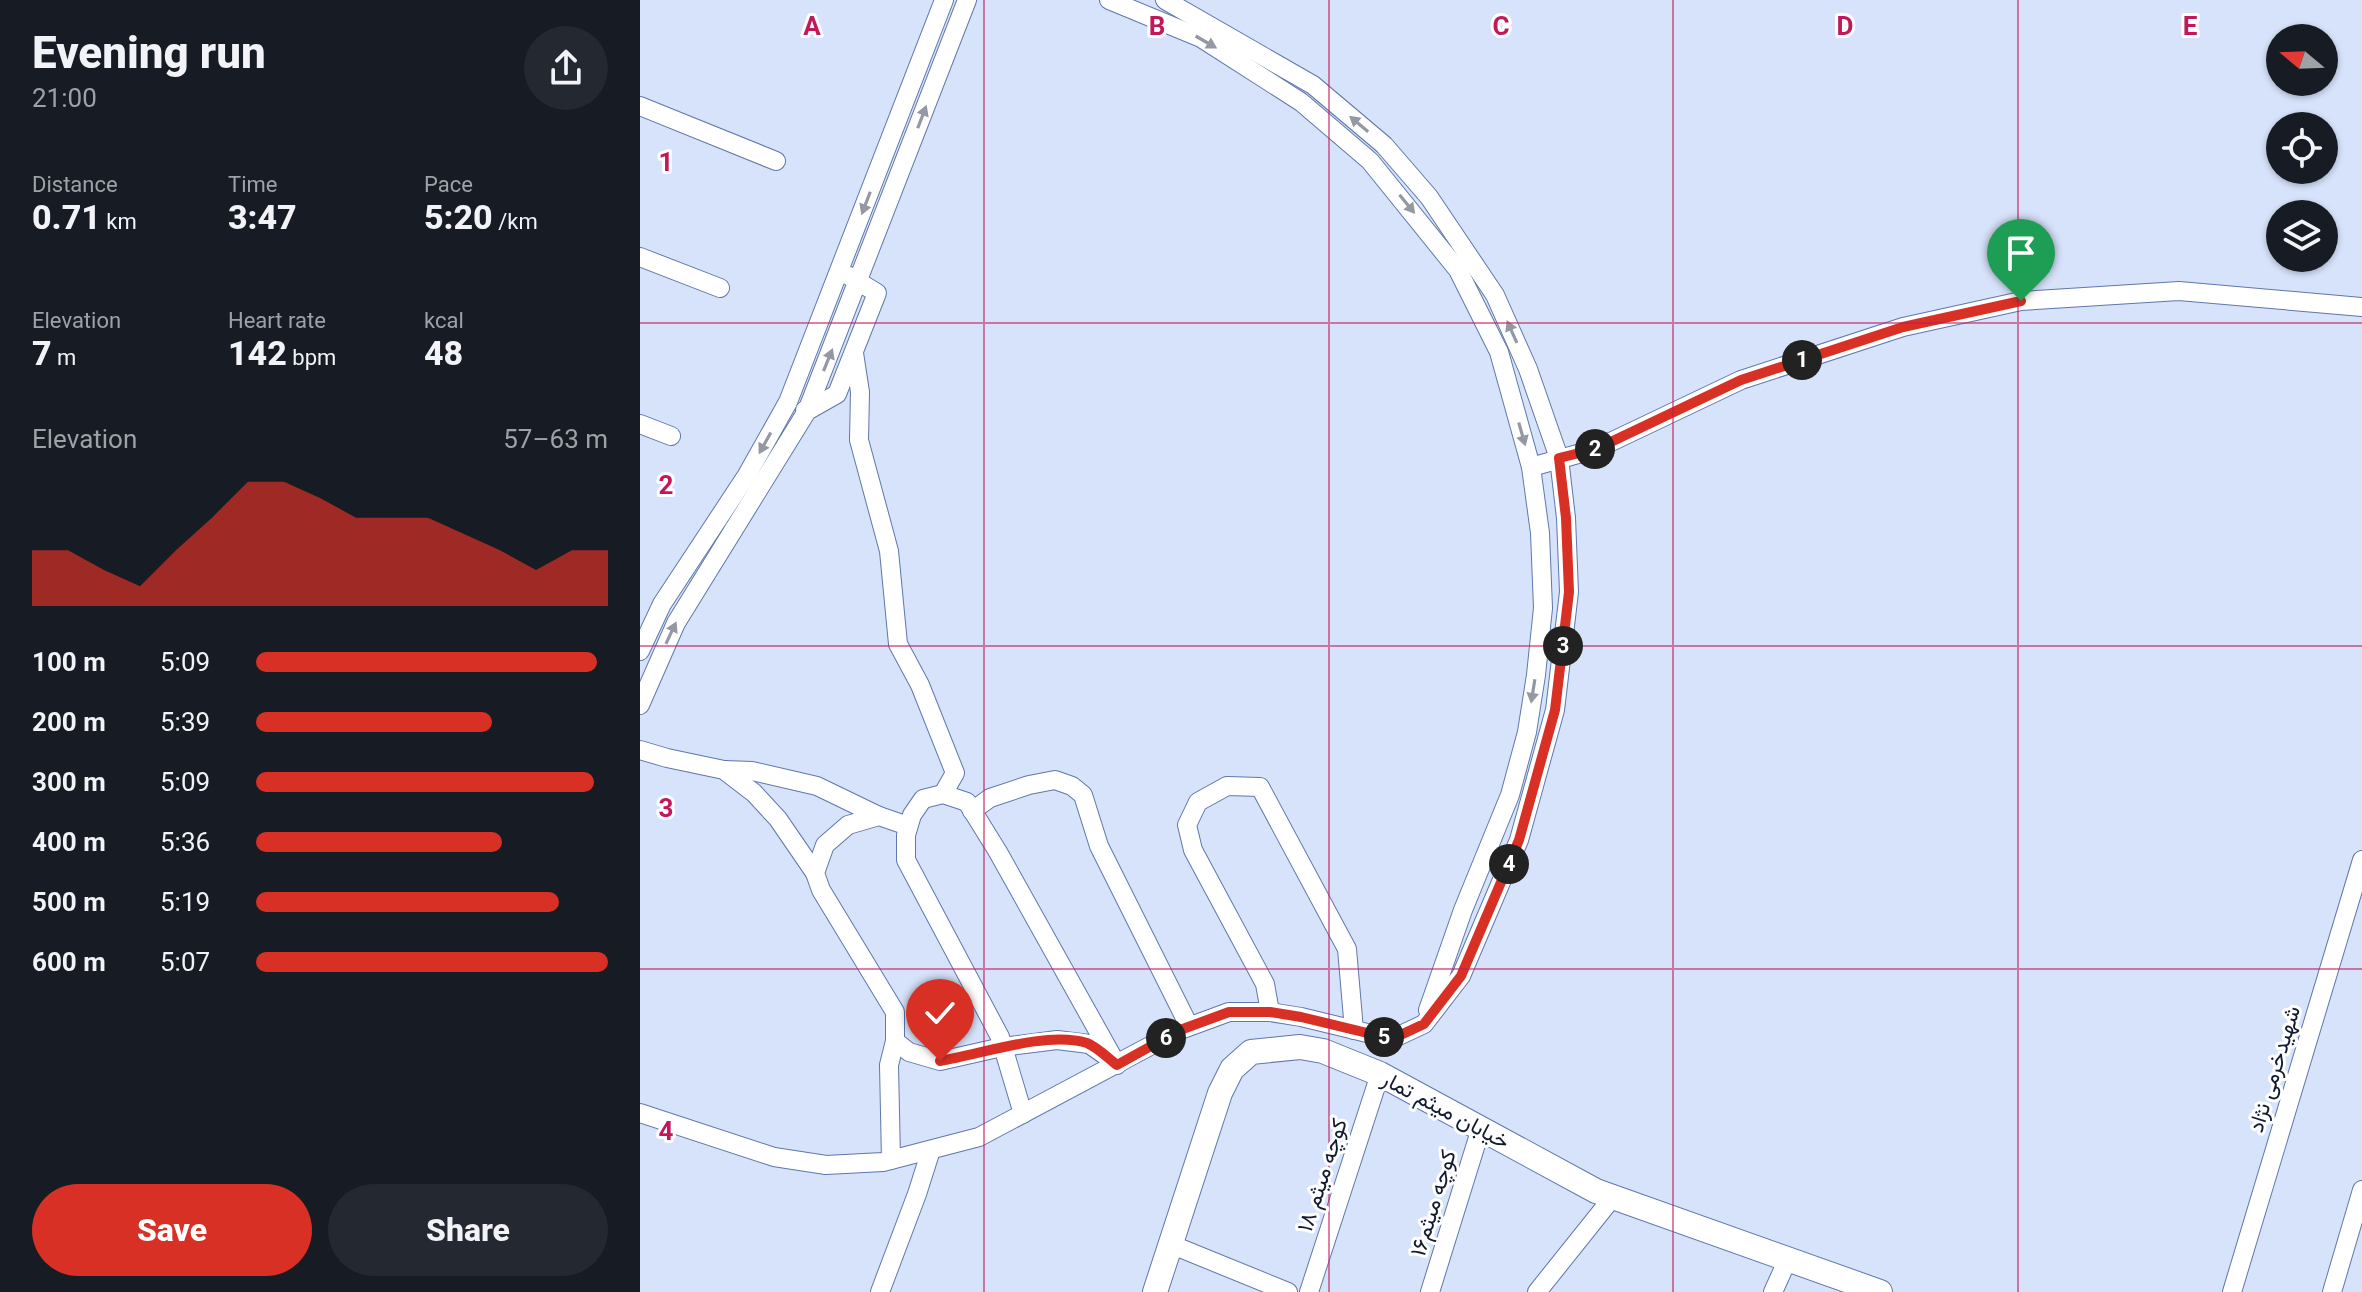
<!DOCTYPE html>
<meta charset="utf-8">
<style>
:root{--surface:#171b24;--page:#242831;--text:#f1f3f6;--muted:#9ea1a6;--accent:#d93025}
body{margin:0;font-family:Roboto,Vazirmatn,sans-serif;background:var(--page);color:var(--text);height:100vh;display:flex;flex-direction:column;font-size:30px;white-space:nowrap}
*{box-sizing:border-box;margin:0}
p{font-size:26px;color:var(--muted)}
.icon{flex:none;width:44px;height:44px;fill:none;stroke:currentColor;stroke-width:2;stroke-linecap:round;stroke-linejoin:round}
.map{position:relative;flex:1;overflow:hidden}
.details{display:flex;flex-direction:column;background:var(--surface);width:640px}
.details>*{flex:none}
.needle{width:52px;rotate:289deg}
.fabs{position:absolute;left:1626px;top:24px;display:grid;gap:16px}
.fabs a{display:grid;place-items:center;width:72px;height:72px;border-radius:50%;background:var(--surface);box-shadow:0 2px 6px #0004;font-size:40px}
.pin{position:absolute;display:grid;place-items:center;width:68px;height:68px;color:#fff;margin:-82px -34px;border-radius:50% 50% 50% 0;rotate:-45deg;box-shadow:0 0 8px #0007}
.pin .icon{rotate:45deg}
.km{position:absolute;width:40px;height:40px;margin:-20px;border-radius:50%;background:#222;color:#fff;font-size:22px;line-height:40px;text-align:center}
.round{display:grid;place-items:center;flex:none;width:84px;height:84px;border-radius:42px;background:var(--page)}
.overview{display:flex;align-items:center;justify-content:space-between;height:136px;padding:0 32px}
h1{font-size:44px;font-weight:800;line-height:60px}
.stats{display:grid;grid-template-columns:repeat(3,1fr);gap:12px;height:136px;padding:8px 32px}
.stats div{display:grid;align-content:center}
.stats b{font-size:34px;font-weight:800}
.stats small{font-size:22px;font-weight:400}
.stats p{font-size:22px}
.chart{height:224px;padding:16px 32px}
.chart p{display:flex;justify-content:space-between}
.chart svg{width:100%;height:144px;margin-top:8px;fill:var(--accent);opacity:.7}
.cta{display:flex;gap:16px;margin-top:auto;padding:16px 32px}
.cta a{flex:1;height:92px;border-radius:48px;background:var(--accent);color:#fff;font-size:32px;font-weight:800;line-height:92px;text-align:center}
.cta a+a{background:var(--page);color:var(--text)}
ul{padding:0 32px;list-style:none;font-size:26px}
li{display:grid;grid-template-columns:128px 96px 1fr;align-items:center;height:60px}
li i{height:20px;border-radius:10px;background:var(--accent)}
main{display:flex;flex:1;min-height:0}
.map>svg:first-child{display:block}
.lines{fill:none;stroke-linecap:round;stroke-linejoin:round}
.street-casing{stroke:#5f77ac;stroke-width:20}
.secondary-casing{stroke:#5f77ac;stroke-width:26}
.street{stroke:#fff;stroke-width:18}
.secondary{stroke:#fff;stroke-width:24}
.oneway{fill:#9498a2}
.route-casing{stroke:#fff;stroke-width:16}
.route{stroke:#d93025;stroke-width:10}
.grid{fill:none;stroke:#c2185b;stroke-width:2;stroke-opacity:0.55}
.labels{text-anchor:middle;dominant-baseline:central;stroke-width:6;stroke-linejoin:round;paint-order:stroke}
.street-label{font-size:22px;fill:#111a30;stroke:#fff}
.grid-label{font-size:26px;text-anchor:middle;font-weight:bold;fill:#c2185b;stroke:#fff;stroke-width:6;stroke-linejoin:round;paint-order:stroke}
</style>
<main>
<section class="details">
<div class="overview"><div><h1>Evening run</h1><p>21:00</p></div><a class="round"><svg class="icon" aria-label="share" viewBox="0 0 24 24"><path d="M12 15V3M7 8l5-5 5 5M5 13v7h14v-7"/></svg></a></div>
<div class="stats">
<div><p>Distance</p><b>0.71<small> km</small></b></div>
<div><p>Time</p><b>3:47</b></div>
<div><p>Pace</p><b>5:20<small> /km</small></b></div>
</div>
<div class="stats">
<div><p>Elevation</p><b>7<small> m</small></b></div>
<div><p>Heart rate</p><b>142<small> bpm</small></b></div>
<div><p>kcal</p><b>48</b></div>
</div>
<div class="chart"><p><span>Elevation</span>57–63 m</p>
<svg viewBox="0 0 160 44" preserveAspectRatio="none"><path d="M0 44V27L10 27L20 33L30 38L40 27L50 17L60 6L70 6L80 11L90 17L100 17L110 17L120 22L130 27L140 33L150 27L160 27V44z"/></svg>
</div>
<ul>
<li><b>100 m</b>5:09<i style="width:97%"></i></li>
<li><b>200 m</b>5:39<i style="width:67%"></i></li>
<li><b>300 m</b>5:09<i style="width:96%"></i></li>
<li><b>400 m</b>5:36<i style="width:70%"></i></li>
<li><b>500 m</b>5:19<i style="width:86%"></i></li>
<li><b>600 m</b>5:07<i style="width:100%"></i></li>
</ul>
<div class="cta"><a>Save</a><a>Share</a></div>
</section>
<div class="map">
<svg width="1722" height="1292" viewBox="0 0 1722 1292">
<rect width="100%" height="100%" fill="#d7e3fb"/>
<g class="lines">
<defs>
<g id="street">
<polyline points="469,0 561,38 661,102 730,161 818,270 859,352 891,467 900,533 903,608 896,675 887,732 870,795 823,910 788,1010"/>
<polyline points="0,106 136,161"/>
<polyline points="0,257 80,288"/>
<polyline points="214,353 220,392 219,440 249,551 258,644 280,685 315,773 303,794"/>
<polyline points="165,410 167,411 197,394 237,293 209,276"/>
<polyline points="0,424 31,436"/>
<polyline points="891,467 956,449 1101,380 1263,327 1381,301 1539,291 1722,307"/>
<polyline points="0,651 22,604 107,475 148,402 304,0"/>
<polyline points="0,705 36,623 167,411 327,0"/>
<polyline points="0,750 27,758 84,770 114,793 138,819 175,873"/>
<polyline points="84,770 112,771 177,786 239,816"/>
<polyline points="332,811 350,798 389,785 415,780 432,786 443,795 459,846 549,1026"/>
<polyline points="630,1012 625,984 553,850 547,825 558,802 587,786 620,787 707,949 714,1030"/>
<polyline points="255,1041 269,1052 300,1061 362,1047 417,1040 449,1044 469,1058"/>
<polyline points="0,1113 134,1157 186,1165 243,1162 339,1137 540,1030 589,1012 630,1012 661,1017 752,1039 784,1024 821,976 879,840 915,710 929,592 926,518 919,458 888,369 855,295 789,197 744,145 673,85 525,0"/>
<polyline points="383,1114 360,1037 266,860 266,835 272,815 283,799 303,794 327,802 358,852 477,1065"/>
<polyline points="251,1160 249,1065 255,1041 255,1012 181,890 175,873 185,845 208,825 239,816 268,826"/>
<polyline points="530,1244 648,1292"/>
<polyline points="240,1292 277,1194 291,1150"/>
<polyline points="669,1292 740,1074"/>
<polyline points="790,1292 841,1128"/>
<polyline points="897,1292 973,1197"/>
<polyline points="1133,1292 1148,1259"/>
<polyline points="1592,1292 1722,860"/>
<polyline points="1692,1292 1722,1190"/>
</g>
<polyline id="secondary" points="515,1292 580,1093 592,1069 611,1052 660,1047 683,1051 740,1074 956,1191 1240,1292"/>
</defs>
<use href="#street" class="street-casing"/>
<use href="#secondary" class="secondary-casing"/>
<use href="#street" class="street"/>
<use href="#secondary" class="secondary"/>
</g>
<defs><path id="oneway-solid" d="M-6-.8H1V-3.2L6.5 0L1 3.2V.8H-6Z" transform="scale(2)"/></defs>
<g class="oneway">
<use href="#oneway-solid" transform="translate(566 42) rotate(30)"/>
<use href="#oneway-solid" transform="translate(282 117) rotate(-69)"/>
<use href="#oneway-solid" transform="translate(719 124) rotate(-140)"/>
<use href="#oneway-solid" transform="translate(226 203) rotate(111)"/>
<use href="#oneway-solid" transform="translate(767 204) rotate(51)"/>
<use href="#oneway-solid" transform="translate(872 332) rotate(-114)"/>
<use href="#oneway-solid" transform="translate(188 360) rotate(-68)"/>
<use href="#oneway-solid" transform="translate(882 434) rotate(74)"/>
<use href="#oneway-solid" transform="translate(125 443) rotate(119)"/>
<use href="#oneway-solid" transform="translate(31 633) rotate(-65)"/>
<use href="#oneway-solid" transform="translate(893 691) rotate(99)"/>
</g>
<g class="lines">
<defs>
<path id="route" d="M300,1061C342,1054 406,1031 447,1043C457,1047 468,1058 477,1065L540,1030L589,1012H630L661,1017L752,1039L784,1024L821,976L879,840L915,710L929,592L926,518L919,458L956,449L1101,380L1263,327L1381,301"/>
</defs>
<use href="#route" class="route-casing"/>
<use href="#route" class="route"/>
</g>
<path class="grid" d="M344,0V1292M689,0V1292M1033,0V1292M1378,0V1292M0,323H1722M0,646H1722M0,969H1722"/>
<g class="labels">
<g class="street-label">
<text transform="translate(1634 1069) rotate(-73)">شهیدخرمی نژاد</text>
<text transform="translate(806 1110) rotate(28)">خیابان میثم تمار</text>
<text transform="translate(682 1175) rotate(-72)">کوچه میثم ۱۸</text>
<text transform="translate(793 1203) rotate(-73)">کوچه میثم۱۶</text>
</g>
</g>
<g class="grid-label">
<text x="172" y="35">A</text>
<text x="517" y="35">B</text>
<text x="861" y="35">C</text>
<text x="1205" y="35">D</text>
<text x="1550" y="35">E</text>
<text x="26" y="171">1</text>
<text x="26" y="494">2</text>
<text x="26" y="817">3</text>
<text x="26" y="1140">4</text>
</g>
</svg>
<div class="fabs">
<a><svg class="needle" viewBox="-14 -14 28 28"><path d="M0-13l5 13h-10z" fill="#e53935"/><path d="M0 13l5-13h-10z" fill="#9ea1a6"/></svg></a>
<a><svg class="icon" aria-label="locate" viewBox="0 0 24 24"><circle cx="12" cy="12" r="6"/><path d="M12 2v4M12 18v4M2 12h4M18 12h4"/></svg></a>
<a><svg class="icon" aria-label="layers" viewBox="0 0 24 24"><path d="M12 4l9 5-9 5-9-5zM3 14l9 5 9-5"/></svg></a>
</div>
<div class="pin" style="left:1381px;top:301px;background:#1e9e55"><svg class="icon" aria-label="arrive" viewBox="0 0 24 24"><path d="M6 21V4h12l-3 4 3 4H6"/></svg></div>
<div class="pin" style="left:300px;top:1061px;background:#d93025"><svg class="icon" aria-label="check" viewBox="0 0 24 24"><path d="M5 12l5 5 9-10"/></svg></div>
<b class="km" style="left:1162px;top:360px">1</b>
<b class="km" style="left:955px;top:449px">2</b>
<b class="km" style="left:923px;top:646px">3</b>
<b class="km" style="left:869px;top:864px">4</b>
<b class="km" style="left:744px;top:1037px">5</b>
<b class="km" style="left:526px;top:1038px">6</b>
</div>
</main>
